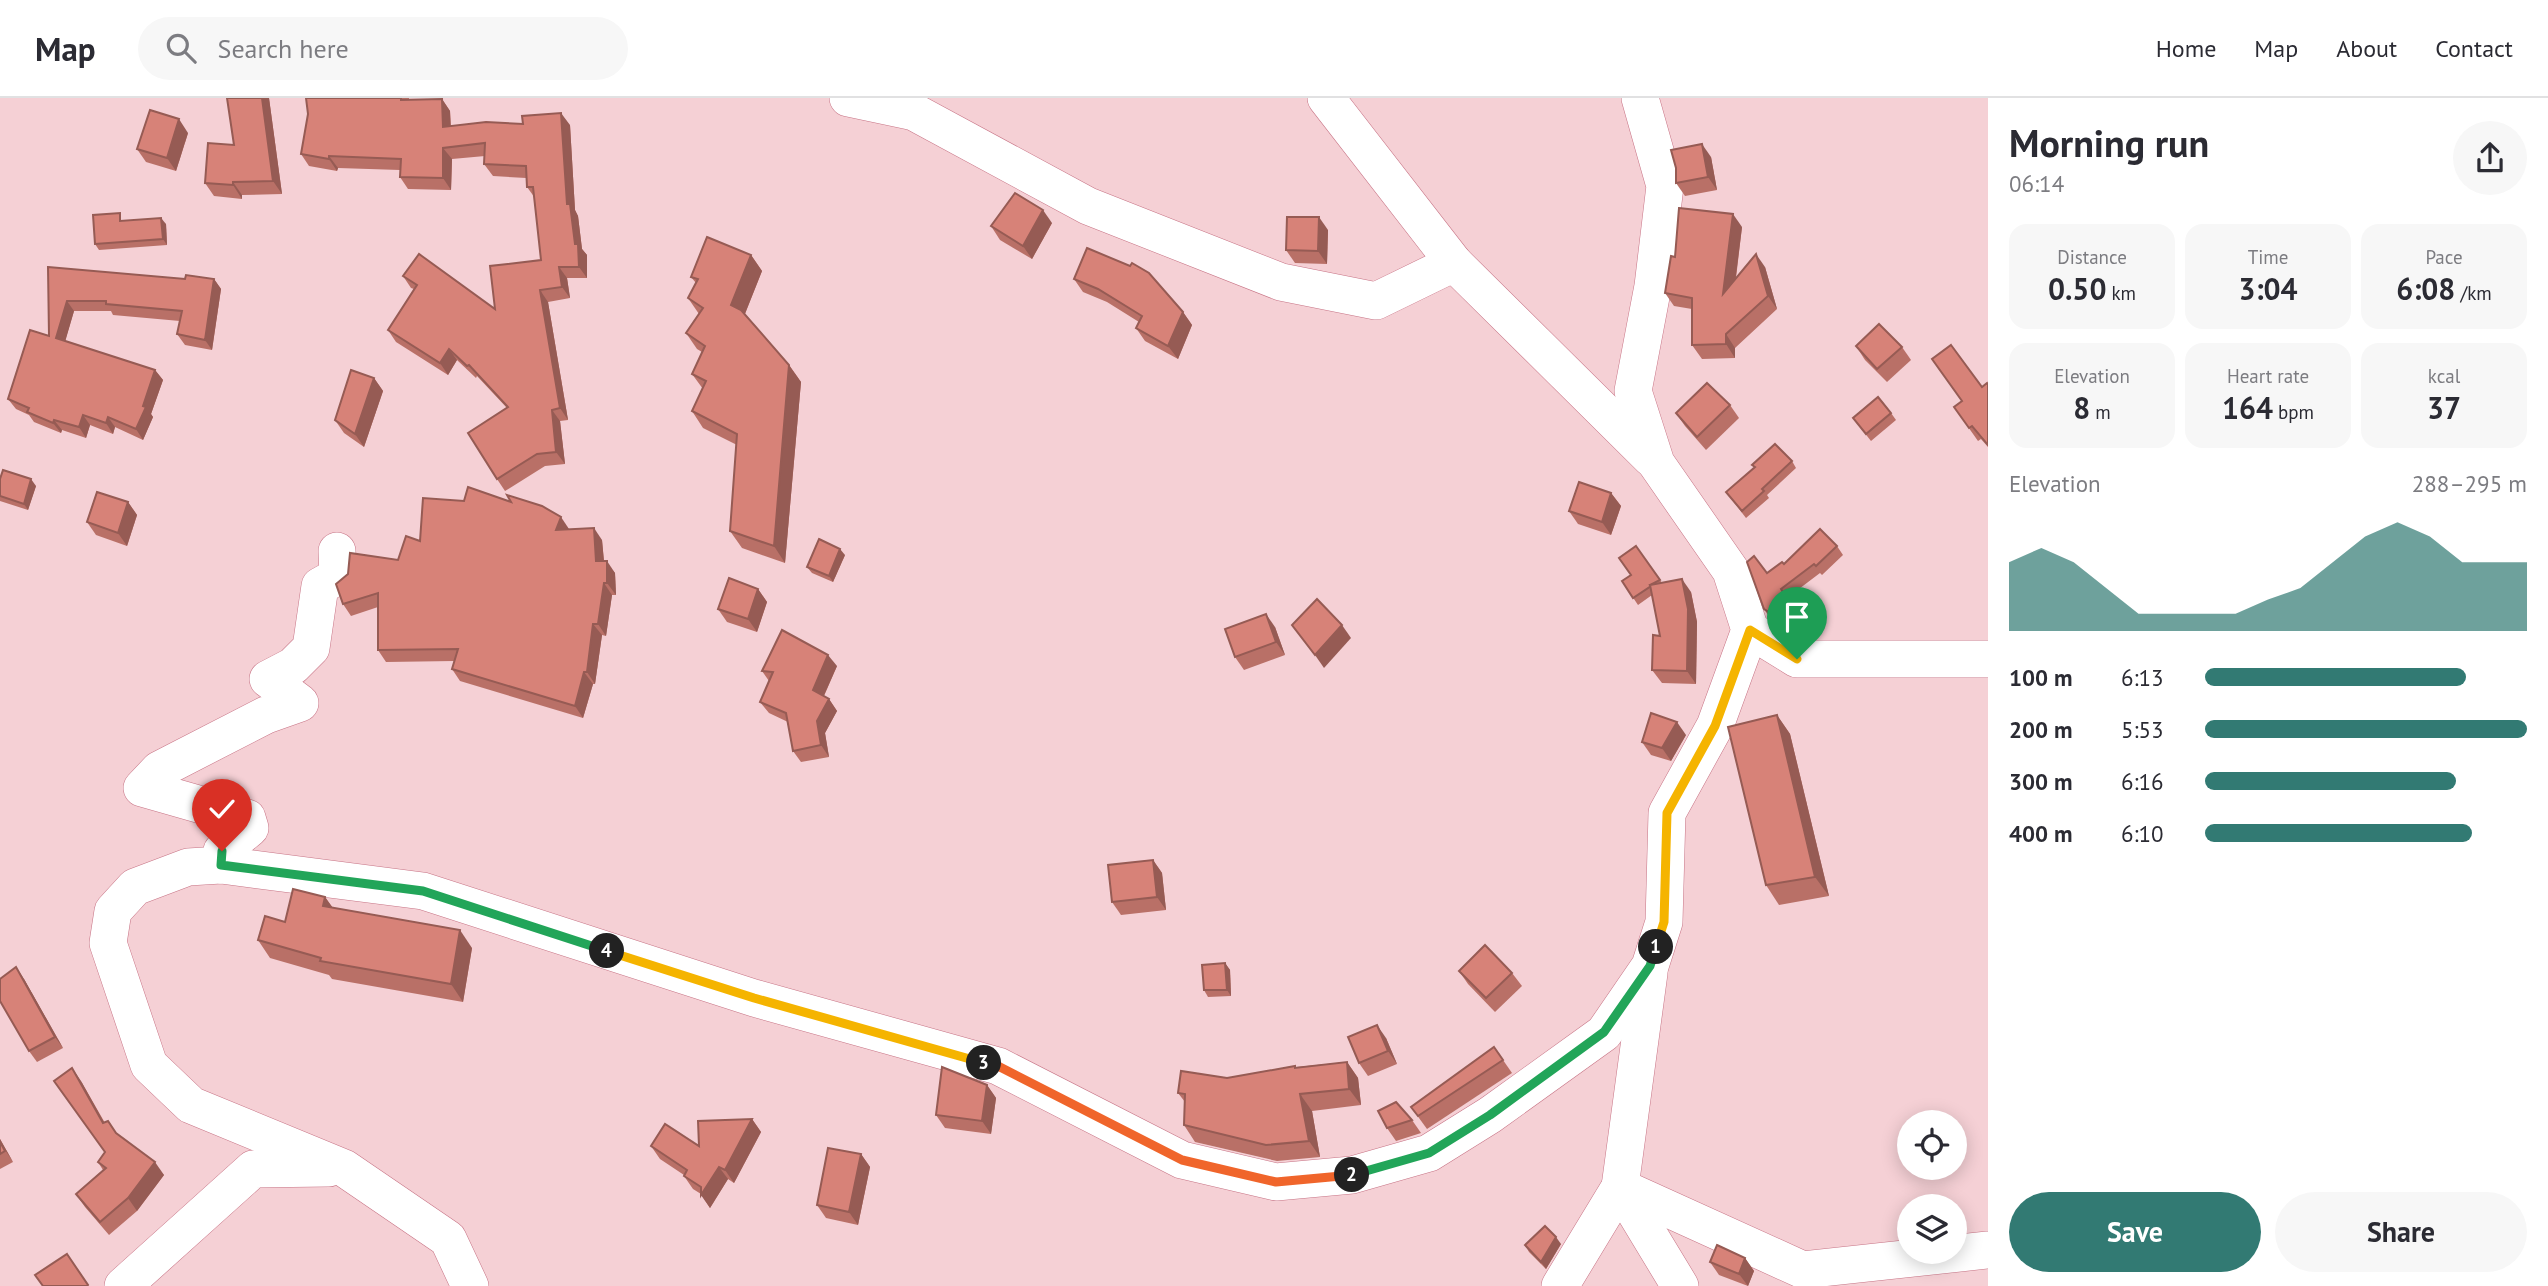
<!DOCTYPE html>
<meta charset="utf-8">
<style>
:root{--surface:#fff;--page:#f7f7f7;--text:#2b2b33;--muted:#7c7c81;--line:#e1e1e2;--accent:#327a73}
body{margin:0;font-family:"PT Sans",sans-serif;background:var(--page);color:var(--text);height:100vh;display:flex;flex-direction:column;font-size:26px;white-space:nowrap}
*{box-sizing:border-box;margin:0}
p{font-size:23px;color:var(--muted)}
.icon{flex:none;width:38px;height:38px;fill:none;stroke:currentColor;stroke-width:2;stroke-linecap:round;stroke-linejoin:round}
.map{position:relative;flex:1;overflow:hidden}
.sheet{display:flex;flex-direction:column;background:var(--surface);width:560px}
.sheet>*{flex:none}
.fabs{position:absolute;left:1897px;top:1012px;display:grid;gap:14px}
.fabs a{display:grid;place-items:center;width:70px;height:70px;border-radius:50%;background:var(--surface);box-shadow:0 4px 18px #0003;font-size:35px}
.pin{position:absolute;display:grid;place-items:center;width:60px;height:60px;color:#fff;margin:-72px -30px;border-radius:50% 50% 50% 0;rotate:-45deg;box-shadow:0 0 7px #0007}
.pin .icon{rotate:45deg}
.km{position:absolute;width:35px;height:35px;margin:-18px;border-radius:50%;background:#222;color:#fff;font-size:19px;line-height:35px;text-align:center}
.round{display:grid;place-items:center;flex:none;width:74px;height:74px;border-radius:37px;background:var(--page)}
.overview{display:flex;align-items:center;justify-content:space-between;height:119px;padding:0 21px}
h1{font-size:38px;font-weight:600;line-height:52px}
.metrics{display:grid;grid-template-columns:repeat(3,1fr);gap:10px;height:119px;padding:7px 21px}
.metrics div{display:grid;align-content:center;border-radius:18px;background:var(--page);text-align:center}
.metrics b{font-size:30px;font-weight:600}
.metrics small{font-size:19px;font-weight:400}
.metrics p{font-size:19px}
.chart{height:196px;padding:14px 21px}
.chart p{display:flex;justify-content:space-between}
.chart svg{width:100%;height:126px;margin-top:7px;fill:var(--accent);opacity:.7}
.cta{display:flex;gap:14px;margin-top:auto;padding:14px 21px}
.cta a{flex:1;height:80px;border-radius:42px;background:var(--accent);color:#fff;font-size:28px;font-weight:600;line-height:80px;text-align:center}
.cta a+a{background:var(--page);color:var(--text)}
ul{padding:0 21px;list-style:none;font-size:23px}
li{display:grid;grid-template-columns:112px 84px 1fr;align-items:center;height:52px}
li i{height:18px;border-radius:9px;background:var(--accent)}
header{display:flex;align-items:center;gap:42px;box-sizing:border-box;height:98px;padding:0 35px;background:var(--surface);border-bottom:2px solid var(--line)}
header strong{font-size:33px}
nav{display:flex;gap:38px;margin-inline-start:auto;font-size:24px}
.search{width:490px;height:63px;background:var(--page);display:flex;align-items:center;gap:18px;box-sizing:border-box;padding:0 24px;border-radius:38px;color:var(--muted);font-size:26px}
main{display:flex;flex:1;min-height:0}
.map>svg:first-child{display:block}
.lines{fill:none;stroke-linecap:round;stroke-linejoin:round}
.minor-casing{stroke:#c77385;stroke-width:38}
.minor{stroke:#fff;stroke-width:37}
.wall{fill:#b97067}
.shaded-wall{fill:#965b54}
.building{fill:#d78278;stroke:#965b54;stroke-width:2}
.split-1-casing{stroke:#fff;stroke-width:14}
.split-2-casing{stroke:#fff;stroke-width:14}
.split-3-casing{stroke:#fff;stroke-width:14}
.split-4-casing{stroke:#fff;stroke-width:14}
.split-5-casing{stroke:#fff;stroke-width:14}
.split-1{stroke:#f5b400;stroke-width:9}
.split-2{stroke:#22a559;stroke-width:9}
.split-3{stroke:#f0652b;stroke-width:9}
.split-4{stroke:#f5b400;stroke-width:9}
.split-5{stroke:#22a559;stroke-width:9}
</style>
<header>
<strong>Map</strong>
<div class="search"><svg class="icon" aria-label="search" viewBox="0 0 24 24"><circle cx="10" cy="10" r="6"/><path d="M15 15l6 6"/></svg>Search here</div>
<nav><a>Home</a><a>Map</a><a>About</a><a>Contact</a></nav>
</header>
<main>
<div class="map">
<svg width="1988" height="1188" viewBox="0 0 1988 1188">
<rect width="100%" height="100%" fill="#f5d0d5"/>
<g class="lines">
<defs>
<g id="minor">
<polyline points="848,0 914,14 1088,108 1281,184 1376,203 1454,165"/>
<polyline points="1326,0 1454,165 1651,360"/>
<polyline points="1750,532 1797,561 1988,561"/>
<polyline points="221,767 222,753 250,730 247,720 142,690 159,672 266,617 300,605 268,581 293,568 311,550 320,488 338,478 337,453"/>
<polyline points="1649,875 1620,1089 1680,1188"/>
<polyline points="123,1188 253,1071 329,1070"/>
<polyline points="470,1188 448,1141 344,1070 191,1007 149,967 108,845 113,813 135,789 188,769 221,767 423,793 754,900 998,968 1182,1062 1276,1084 1352,1077 1429,1055 1490,1017 1604,935 1650,868 1664,824 1667,715 1715,628 1750,532 1731,473 1656,365 1633,293 1653,188 1665,88 1640,0"/>
<polyline points="1560,1188 1620,1089 1803,1172 1988,1152"/>
</g>
</defs>
<use href="#minor" class="minor-casing"/>
<use href="#minor" class="minor"/>
</g>
<g class="wall">
<polygon points="227,0 269,0 282,96 242,97 242,101 214,98 205,85 234,47"/>
<polygon points="306,0 409,0 409,2 442,1 450,13 451,28 570,27 575,112 578,118 582,151 587,157 587,180 567,180 570,200 548,204 568,322 560,323 565,366 545,368 505,393 497,381 507,310 477,278 476,280 457,262 448,277 396,244 388,232 414,191 411,190 403,178 495,211 541,162 535,100 527,89 526,80 493,78 484,66 485,58 452,61 451,92 408,91 400,79 400,72 338,70 337,73 309,68 301,56 308,16"/>
<polygon points="188,35 176,73 146,64 137,51"/>
<polygon points="1711,59 1717,92 1685,98 1676,85"/>
<polygon points="124,122 124,123 166,126 167,147 99,152 95,146"/>
<polygon points="1052,125 1032,161 1000,142 991,128"/>
<polygon points="1742,129 1736,180 1765,169 1777,211 1735,250 1735,260 1702,261 1692,247 1692,211 1674,208 1665,195"/>
<polygon points="1328,132 1327,166 1295,165 1286,152"/>
<polygon points="751,157 762,173 745,216 789,267 801,284 785,465 742,450 730,433 737,347 703,330 692,313 703,291 692,276 702,254 697,251 686,235 699,216 688,200 696,185 691,179"/>
<polygon points="48,169 185,181 214,181 221,191 212,252 185,247 177,236 180,223 113,217 111,213 74,213 65,243 155,272 163,282 151,316 153,319 143,342 115,329 113,336 90,327 86,340 62,332 61,335 34,324 29,317 16,311 8,301 49,238"/>
<polygon points="1074,181 1183,214 1192,227 1178,261 1145,243 1136,230 1139,224 1107,204 1083,194"/>
<polygon points="1856,248 1902,249 1911,262 1887,284 1865,262"/>
<polygon points="374,280 383,293 364,349 344,335 335,322"/>
<polygon points="1988,287 1988,349 1981,341 1978,343 1954,309 1982,289"/>
<polygon points="1730,307 1739,320 1706,352 1685,328 1676,315"/>
<polygon points="1891,315 1896,322 1871,343 1853,320"/>
<polygon points="1792,363 1796,370 1767,397 1769,400 1746,420 1726,394 1754,370"/>
<polygon points="0,381 36,388 28,412 0,403"/>
<polygon points="1611,395 1621,408 1611,437 1578,426 1569,413"/>
<polygon points="128,404 137,417 127,448 96,437 87,424"/>
<polygon points="569,431 602,442 604,463 615,475 616,497 612,497 606,538 602,537 595,586 593,586 583,620 460,583 452,571 454,563 386,564 378,552 378,509 351,518 343,506 420,443"/>
<polygon points="1636,448 1662,485 1691,494 1697,524 1696,586 1662,585 1652,572 1660,538 1652,497 1638,507 1622,483 1631,477"/>
<polygon points="1837,448 1843,457 1822,477 1820,475 1787,500 1806,529 1796,536 1770,520 1764,511 1767,475 1784,466"/>
<polygon points="845,457 833,484 812,475 807,469"/>
<polygon points="758,491 767,504 757,534 727,524 718,511"/>
<polygon points="1275,529 1285,557 1244,572 1235,559"/>
<polygon points="837,568 824,598 829,601 837,613 825,635 829,659 801,664 793,653 788,624 769,615 760,604 769,583 762,573"/>
<polygon points="1777,617 1790,636 1829,798 1779,807 1766,787"/>
<polygon points="1686,637 1671,663 1651,657 1642,644"/>
<polygon points="1153,762 1162,775 1166,812 1121,817 1112,804"/>
<polygon points="325,799 333,810 472,850 463,904 332,881 329,877 270,860 258,842"/>
<polygon points="1225,865 1230,872 1231,898 1208,899 1204,892"/>
<polygon points="1459,873 1512,875 1522,888 1495,914 1468,886"/>
<polygon points="24,881 63,950 37,964 29,953"/>
<polygon points="1386,940 1397,966 1368,978 1359,965"/>
<polygon points="1494,949 1512,975 1427,1031 1411,1009"/>
<polygon points="1347,964 1358,980 1361,1007 1312,1013 1320,1059 1277,1063 1195,1044 1184,1027 1185,1004 1178,995 1227,980 1296,969"/>
<polygon points="81,983 105,1025 164,1077 137,1113 109,1137 85,1109 76,1096 103,1072 98,1064 105,1055"/>
<polygon points="987,987 996,1000 991,1036 945,1030 936,1017"/>
<polygon points="752,1021 761,1034 734,1085 728,1081 710,1110 701,1096 693,1091 684,1078 684,1077 660,1061 651,1048 699,1048"/>
<polygon points="1412,1022 1421,1035 1396,1043 1387,1030"/>
<polygon points="0,1041 13,1064 0,1071"/>
<polygon points="861,1056 870,1069 858,1127 826,1120 817,1107"/>
<polygon points="1561,1146 1546,1171 1529,1154 1525,1147"/>
<polygon points="1745,1160 1754,1173 1748,1188 1719,1177 1710,1164"/>
</g>
<g class="shaded-wall">
<polygon points="262,0 269,0 282,96 273,83"/>
<polygon points="442,1 450,13 451,41 443,29"/>
<polygon points="561,15 570,27 575,112 578,118 582,151 587,157 587,180 579,169 567,106"/>
<polygon points="179,21 188,35 176,73 167,60"/>
<polygon points="1702,46 1711,59 1717,92 1708,79"/>
<polygon points="443,50 452,61 451,92 443,80"/>
<polygon points="329,58 338,70 337,73 329,61"/>
<polygon points="233,84 242,97 242,101 233,87"/>
<polygon points="1043,112 1052,125 1032,161 1023,148"/>
<polygon points="1733,116 1742,129 1732,209 1723,196"/>
<polygon points="1319,119 1328,132 1327,166 1318,153"/>
<polygon points="161,120 166,126 167,147 163,141"/>
<polygon points="1756,156 1765,169 1777,211 1768,198"/>
<polygon points="751,157 762,173 742,223 731,207"/>
<polygon points="559,169 567,180 570,200 562,189"/>
<polygon points="214,181 221,191 212,252 205,242"/>
<polygon points="540,192 548,204 568,322 560,310"/>
<polygon points="67,203 74,213 63,251 56,240"/>
<polygon points="1183,214 1192,227 1178,261 1168,248"/>
<polygon points="1726,236 1735,250 1735,260 1726,246"/>
<polygon points="449,251 457,262 448,277 440,265"/>
<polygon points="789,267 801,284 785,465 774,448"/>
<polygon points="155,272 163,282 151,316 153,319 143,342 136,331"/>
<polygon points="374,280 383,293 364,349 355,336"/>
<polygon points="552,312 560,323 565,366 556,354"/>
<polygon points="83,317 90,327 86,340 79,329"/>
<polygon points="108,319 115,329 113,336 106,325"/>
<polygon points="54,322 62,332 61,335 53,325"/>
<polygon points="31,381 36,388 28,412 24,406"/>
<polygon points="1611,395 1621,408 1611,437 1602,424"/>
<polygon points="128,404 137,417 127,448 118,435"/>
<polygon points="561,419 569,431 556,432"/>
<polygon points="594,430 602,442 605,475 596,463"/>
<polygon points="840,451 845,457 833,484 829,478"/>
<polygon points="607,463 615,475 616,497 607,485"/>
<polygon points="1682,481 1691,494 1697,524 1696,586 1687,573"/>
<polygon points="604,485 612,497 606,538 598,526"/>
<polygon points="758,491 767,504 757,534 748,521"/>
<polygon points="1266,516 1275,529 1285,557 1276,544"/>
<polygon points="593,526 602,537 595,586 587,574"/>
<polygon points="1342,527 1351,540 1324,570 1315,557"/>
<polygon points="828,557 837,568 821,604 813,592"/>
<polygon points="584,574 593,586 583,620 575,608"/>
<polygon points="829,601 837,613 825,635 829,659 821,647 817,623"/>
<polygon points="1777,617 1790,636 1829,798 1815,779"/>
<polygon points="1677,624 1686,637 1671,663 1662,650"/>
<polygon points="1153,762 1162,775 1166,812 1157,799"/>
<polygon points="325,799 337,816 323,808"/>
<polygon points="460,832 472,850 463,904 451,886"/>
<polygon points="1225,865 1230,872 1231,898 1227,892"/>
<polygon points="16,869 24,881 63,950 55,939"/>
<polygon points="1377,927 1386,940 1397,966 1388,953"/>
<polygon points="1347,964 1358,980 1361,1007 1349,991"/>
<polygon points="72,970 81,983 112,1039 103,1025"/>
<polygon points="987,987 996,1000 991,1036 982,1023"/>
<polygon points="1300,996 1312,1013 1320,1059 1309,1043"/>
<polygon points="752,1021 761,1034 734,1085 725,1072"/>
<polygon points="0,1041 13,1064 0,1044"/>
<polygon points="861,1056 870,1069 858,1127 849,1114"/>
<polygon points="155,1064 164,1077 137,1113 128,1100"/>
<polygon points="719,1069 728,1081 710,1110 701,1097"/>
<polygon points="1556,1139 1561,1146 1546,1171 1541,1164"/>
<polygon points="1745,1160 1754,1173 1748,1188 1739,1176"/>
</g>
<g class="building">
<polygon points="227,0 262,0 273,83 233,84 233,87 205,85 208,45 234,47"/>
<polygon points="306,0 401,0 401,2 442,1 443,29 486,24 523,26 522,18 561,15 567,106 570,106 575,146 578,146 579,169 559,169 562,189 540,192 560,310 552,312 556,354 537,356 497,381 468,335 508,309 469,267 467,268 449,251 440,265 388,232 417,187 403,178 419,156 495,211 490,168 541,162 533,89 527,89 526,68 484,66 485,45 443,50 443,80 400,79 401,61 329,58 329,61 301,56 308,16"/>
<polygon points="150,12 179,21 167,60 137,51"/>
<polygon points="1702,46 1708,79 1676,85 1676,70 1671,52"/>
<polygon points="1015,95 1043,112 1023,148 991,128"/>
<polygon points="1679,110 1733,116 1723,196 1756,156 1768,198 1726,236 1726,246 1692,247 1692,200 1665,195 1671,158 1675,159"/>
<polygon points="120,115 120,123 161,120 163,141 95,146 93,117"/>
<polygon points="1287,119 1319,119 1318,153 1286,152"/>
<polygon points="707,139 751,157 731,207 741,212 789,267 774,448 730,433 737,336 692,313 706,283 692,276 705,248 686,235 703,210 688,200 698,181 691,179"/>
<polygon points="1087,150 1130,168 1132,165 1149,175 1183,214 1168,248 1136,230 1142,218 1098,191 1074,181"/>
<polygon points="48,169 185,181 186,177 214,181 205,242 177,236 182,213 106,206 106,203 67,203 56,240 155,272 143,308 146,309 136,331 108,319 106,325 83,317 79,329 54,322 53,325 27,314 29,310 8,301 30,232 49,238"/>
<polygon points="1879,226 1902,249 1877,271 1856,248"/>
<polygon points="1951,247 1982,289 1987,285 1988,287 1988,347 1972,328 1969,330 1954,309 1962,303 1932,261"/>
<polygon points="351,272 374,280 355,336 335,322"/>
<polygon points="1707,285 1730,307 1697,339 1676,315"/>
<polygon points="1878,299 1891,315 1866,336 1853,320"/>
<polygon points="1775,346 1792,363 1762,391 1764,393 1742,413 1726,394 1755,369 1752,367"/>
<polygon points="3,372 31,381 24,406 0,398 0,381"/>
<polygon points="1579,384 1611,395 1602,424 1569,413"/>
<polygon points="468,389 511,404 507,397 542,408 561,419 556,432 594,430 596,463 607,463 607,485 604,485 598,526 593,526 587,574 584,574 575,608 452,571 458,551 378,552 378,495 343,506 336,486 348,476 350,455 398,462 406,438 420,443 423,400 464,403"/>
<polygon points="97,394 128,404 118,435 87,424"/>
<polygon points="1820,431 1837,448 1816,468 1814,466 1781,491 1800,521 1790,527 1764,511 1747,464 1754,458 1767,475 1782,464 1784,466"/>
<polygon points="819,441 840,451 829,478 807,469"/>
<polygon points="1636,448 1660,482 1650,487 1651,488 1633,500 1622,483 1631,477 1619,460"/>
<polygon points="729,480 758,491 748,521 718,511"/>
<polygon points="1682,481 1688,511 1687,573 1652,572 1653,537 1660,538 1650,487"/>
<polygon points="1317,501 1342,527 1315,557 1292,527"/>
<polygon points="1266,516 1276,544 1235,559 1225,531"/>
<polygon points="782,532 828,557 813,592 829,601 817,623 821,647 793,653 786,615 760,604 773,574 762,573"/>
<polygon points="1651,615 1677,624 1662,650 1642,644"/>
<polygon points="1777,617 1815,779 1766,787 1728,629"/>
<polygon points="1153,762 1157,799 1112,804 1108,767"/>
<polygon points="293,791 325,799 323,808 460,832 451,886 320,863 321,860 258,842 265,818 285,824"/>
<polygon points="1485,847 1512,875 1486,900 1459,873"/>
<polygon points="1225,865 1227,892 1204,892 1202,867"/>
<polygon points="16,869 55,939 29,953 0,903 0,881"/>
<polygon points="1377,927 1388,953 1359,965 1348,939"/>
<polygon points="1494,949 1503,962 1418,1018 1411,1009"/>
<polygon points="1347,964 1349,991 1300,996 1309,1043 1266,1047 1184,1027 1185,996 1178,995 1181,973 1227,980 1295,968 1295,970"/>
<polygon points="942,969 987,987 982,1023 936,1017"/>
<polygon points="72,970 103,1025 108,1023 116,1035 155,1064 128,1100 100,1124 76,1096 106,1070 98,1064 105,1054 54,983"/>
<polygon points="1396,1004 1412,1022 1387,1030 1378,1013"/>
<polygon points="752,1021 725,1072 719,1069 701,1097 701,1089 684,1078 687,1072 651,1048 665,1026 699,1048 698,1023"/>
<polygon points="0,1044 5,1053 0,1056"/>
<polygon points="828,1050 861,1056 849,1114 817,1107"/>
<polygon points="1545,1128 1556,1139 1541,1164 1525,1147"/>
<polygon points="1717,1147 1745,1160 1739,1176 1710,1164"/>
<polygon points="67,1156 88,1187 87,1188 43,1188 35,1177"/>
</g>
<g class="lines">
<defs>
<polyline id="split-1" points="1656,849 1664,824 1667,715 1715,628 1750,532 1797,561"/>
<polyline id="split-2" points="1352,1077 1429,1055 1490,1017 1604,934 1650,868 1656,849"/>
<polyline id="split-3" points="984,965 998,968 1182,1062 1276,1084 1352,1077"/>
<polyline id="split-4" points="607,853 754,900 984,965"/>
<polyline id="split-5" points="222,753 221,767 423,793 607,853"/>
</defs>
<use href="#split-1" class="split-1-casing"/>
<use href="#split-2" class="split-2-casing"/>
<use href="#split-3" class="split-3-casing"/>
<use href="#split-4" class="split-4-casing"/>
<use href="#split-5" class="split-5-casing"/>
<use href="#split-1" class="split-1"/>
<use href="#split-2" class="split-2"/>
<use href="#split-3" class="split-3"/>
<use href="#split-4" class="split-4"/>
<use href="#split-5" class="split-5"/>
</g>
</svg>
<div class="fabs">
<a><svg class="icon" aria-label="locate" viewBox="0 0 24 24"><circle cx="12" cy="12" r="6"/><path d="M12 2v4M12 18v4M2 12h4M18 12h4"/></svg></a>
<a><svg class="icon" aria-label="layers" viewBox="0 0 24 24"><path d="M12 4l9 5-9 5-9-5zM3 14l9 5 9-5"/></svg></a>
</div>
<div class="pin" style="left:1797px;top:561px;background:#1e9e55"><svg class="icon" aria-label="arrive" viewBox="0 0 24 24"><path d="M6 21V4h12l-3 4 3 4H6"/></svg></div>
<div class="pin" style="left:222px;top:753px;background:#d93025"><svg class="icon" aria-label="check" viewBox="0 0 24 24"><path d="M5 12l5 5 9-10"/></svg></div>
<b class="km" style="left:1656px;top:849px">1</b>
<b class="km" style="left:1352px;top:1077px">2</b>
<b class="km" style="left:984px;top:965px">3</b>
<b class="km" style="left:607px;top:853px">4</b>
</div>
<section class="sheet">
<div class="overview"><div><h1>Morning run</h1><p>06:14</p></div><a class="round"><svg class="icon" aria-label="share" viewBox="0 0 24 24"><path d="M12 15V3M7 8l5-5 5 5M5 13v7h14v-7"/></svg></a></div>
<div class="metrics">
<div><p>Distance</p><b>0.50<small> km</small></b></div>
<div><p>Time</p><b>3:04</b></div>
<div><p>Pace</p><b>6:08<small> /km</small></b></div>
</div>
<div class="metrics">
<div><p>Elevation</p><b>8<small> m</small></b></div>
<div><p>Heart rate</p><b>164<small> bpm</small></b></div>
<div><p>kcal</p><b>37</b></div>
</div>
<div class="chart"><p><span>Elevation</span>288–295 m</p>
<svg viewBox="0 0 160 44" preserveAspectRatio="none"><path d="M0 44V20L10 15L20 20L30 29L40 38L50 38L60 38L70 38L80 33L90 29L100 20L110 11L120 6L130 11L140 20L150 20L160 20V44z"/></svg>
</div>
<ul>
<li><b>100 m</b>6:13<i style="width:81%"></i></li>
<li><b>200 m</b>5:53<i style="width:100%"></i></li>
<li><b>300 m</b>6:16<i style="width:78%"></i></li>
<li><b>400 m</b>6:10<i style="width:83%"></i></li>
</ul>
<div class="cta"><a>Save</a><a>Share</a></div>
</section>
</main>
